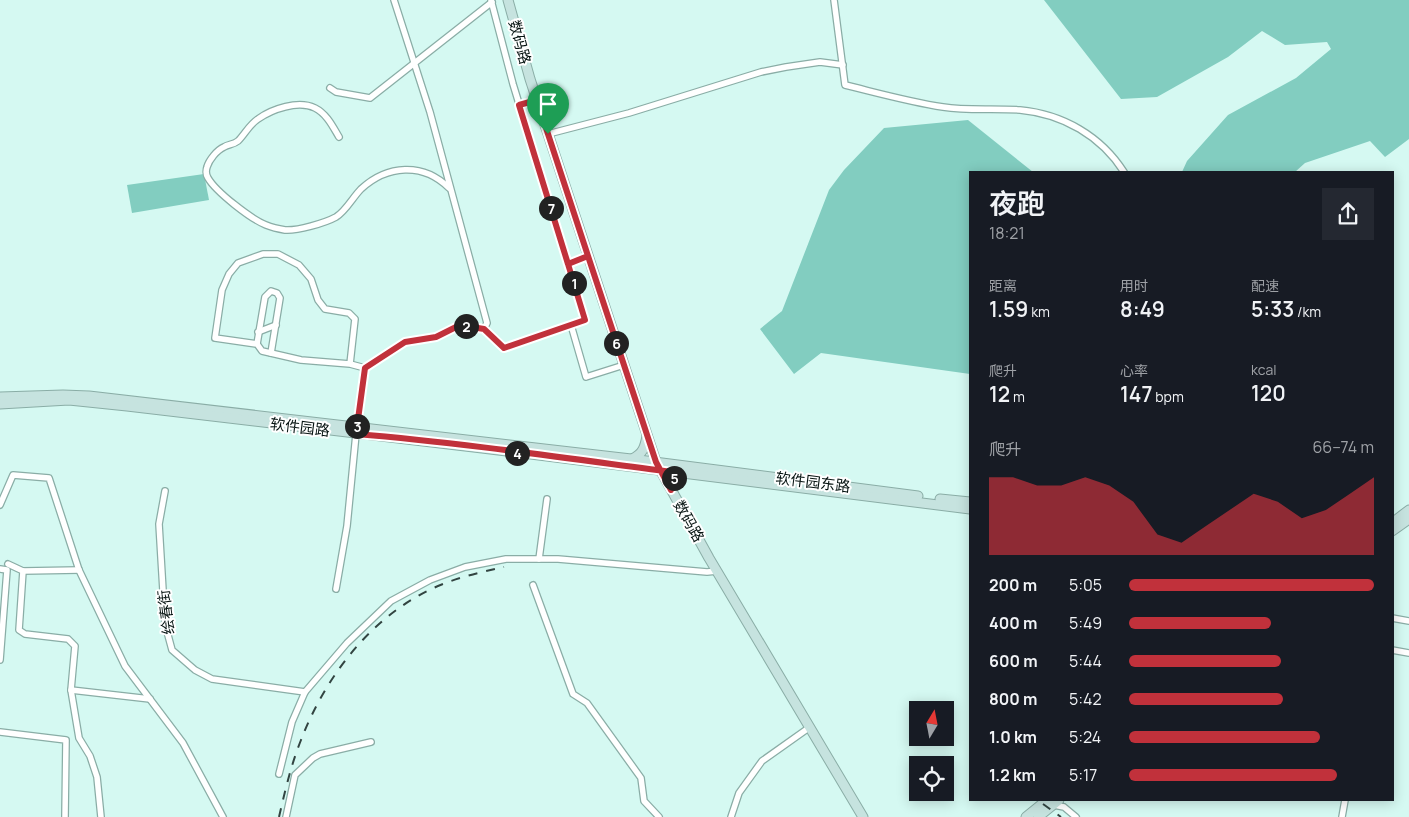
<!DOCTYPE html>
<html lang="zh">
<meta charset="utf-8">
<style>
:root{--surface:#171b24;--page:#242831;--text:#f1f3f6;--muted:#9ea1a6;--accent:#c1313b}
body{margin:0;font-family:Manrope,"Noto Sans SC",sans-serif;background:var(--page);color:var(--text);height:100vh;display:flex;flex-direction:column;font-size:19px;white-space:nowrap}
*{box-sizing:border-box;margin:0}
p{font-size:16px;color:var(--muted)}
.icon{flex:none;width:28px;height:28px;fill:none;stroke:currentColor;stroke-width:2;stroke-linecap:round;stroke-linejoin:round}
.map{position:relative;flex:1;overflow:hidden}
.drawer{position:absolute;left:969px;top:171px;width:425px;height:630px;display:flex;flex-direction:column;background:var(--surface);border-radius:0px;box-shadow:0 2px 12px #0003}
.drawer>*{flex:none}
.needle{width:32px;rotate:10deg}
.buttons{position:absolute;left:909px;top:701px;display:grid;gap:10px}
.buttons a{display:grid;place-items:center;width:45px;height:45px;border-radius:0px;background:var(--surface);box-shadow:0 2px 12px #0003;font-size:25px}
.pin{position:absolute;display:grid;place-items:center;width:42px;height:42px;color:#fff;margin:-51px -21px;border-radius:50% 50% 50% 0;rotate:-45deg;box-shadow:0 0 5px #0007}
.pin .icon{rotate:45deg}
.km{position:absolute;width:25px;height:25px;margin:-12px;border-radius:50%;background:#222;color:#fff;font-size:14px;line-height:25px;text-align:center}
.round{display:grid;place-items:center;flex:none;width:52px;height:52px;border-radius:0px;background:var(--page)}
.overview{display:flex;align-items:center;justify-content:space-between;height:85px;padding:0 20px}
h1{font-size:28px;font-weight:600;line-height:38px}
.figures{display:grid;grid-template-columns:repeat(3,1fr);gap:8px;height:85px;padding:5px 20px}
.figures div{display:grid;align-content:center}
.figures b{font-size:21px;font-weight:600}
.figures small{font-size:14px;font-weight:400}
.figures p{font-size:14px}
.chart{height:140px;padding:10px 20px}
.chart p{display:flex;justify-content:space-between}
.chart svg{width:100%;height:90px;margin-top:5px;fill:var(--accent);opacity:.7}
ul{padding:0 20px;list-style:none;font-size:16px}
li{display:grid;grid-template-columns:80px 60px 1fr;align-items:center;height:38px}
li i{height:12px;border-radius:6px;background:var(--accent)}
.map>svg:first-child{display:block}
.green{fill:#82cdc0}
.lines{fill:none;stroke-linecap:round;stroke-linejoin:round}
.street-casing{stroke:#8aada6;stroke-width:8}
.secondary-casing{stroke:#8aada6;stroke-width:11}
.street{stroke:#fff;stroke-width:5.5}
.secondary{stroke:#c6e3df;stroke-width:9}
.rail{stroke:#324441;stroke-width:2;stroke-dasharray:9 9;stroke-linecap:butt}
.route-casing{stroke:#fff;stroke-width:10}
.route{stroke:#c1313b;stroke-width:6}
.labels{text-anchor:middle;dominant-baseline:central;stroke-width:4;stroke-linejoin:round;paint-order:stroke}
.street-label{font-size:15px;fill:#071412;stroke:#fff}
</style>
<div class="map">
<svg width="1409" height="817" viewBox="0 0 1409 817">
<rect width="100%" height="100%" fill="#d5f9f2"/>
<g class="green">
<polygon points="1044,0 1409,0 1409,139 1385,157 1370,141 1305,163 1295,172 1182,172 1187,161 1228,115 1296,78 1331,49 1327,42 1285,45 1262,31 1228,57 1157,97 1121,99"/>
<polygon points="968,120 1033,172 970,172 970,374 821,353 794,374 760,329 782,311 829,190 844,170 884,128"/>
<polygon points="204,174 209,200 132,213 127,185"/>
</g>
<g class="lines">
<defs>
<g id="street">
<polyline points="394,0 430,112 487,323 484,329 504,348 585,320 513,84 491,0"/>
<path d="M834,0L845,85C878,93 910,102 943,107C968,111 994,108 1020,110C1063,114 1101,136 1124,172"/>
<polyline points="330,88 336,92 370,98 492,2"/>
<polyline points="519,105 537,100"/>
<polyline points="548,134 629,113 761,72 786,67 820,62 843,65"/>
<path d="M339,137C333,127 327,114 315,108C298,100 272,109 258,119C249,125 245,134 238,141C233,145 228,144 224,147C217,150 209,160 207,167C206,170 206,175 208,178C216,192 251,219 266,225C271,227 279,229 285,230C297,231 325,223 336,217C346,211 353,197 361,189C387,165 423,162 449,188"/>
<polyline points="568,264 588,256"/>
<polyline points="571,325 586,377 624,365"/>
<polyline points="258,332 276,325"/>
<polyline points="257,344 265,297 271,291 277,293 280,298 271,353"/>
<polyline points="350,364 355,319 349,313 325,309 318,300 311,279 299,265 278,254 263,254 238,263 229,274 222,290 215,338 257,344 262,351 301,360 350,364 365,368"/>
<polyline points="165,491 159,524 165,624 172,650 195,670 212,679 305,692"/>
<polyline points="0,505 13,475 49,478 79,570 125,666 183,743 223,817"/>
<polyline points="539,559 547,499"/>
<polyline points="8,564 23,571 19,630 25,634 68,639 75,646 71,690 79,738 90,756 97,777 101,817"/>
<polyline points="0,569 7,570 0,660"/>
<polyline points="23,571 79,570"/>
<polyline points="533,585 573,694 587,703 641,778 644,801 659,817"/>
<polyline points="336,589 347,526 356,434 365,368 405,342 436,337 460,325 484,329"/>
<polyline points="1392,618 1409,621"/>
<polyline points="1392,650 1409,653"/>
<polyline points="71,690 150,699"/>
<polyline points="0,732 66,740 65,817"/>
<polyline points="279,774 292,722 305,692 347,643 391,601 430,580 465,567 506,559 558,559 707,572 717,571"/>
<polyline points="1054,805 1064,807 1076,817"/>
<polyline points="286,817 295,775 313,758 320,754 371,742"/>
<polyline points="731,817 739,793 762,761 810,727"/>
<polyline points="1342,817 1345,800"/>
</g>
<g id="secondary">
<polyline points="508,0 530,79 656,462 709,558 863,817"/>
<polyline points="0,397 63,395 89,396 631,459 918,496"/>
<polyline points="0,404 69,400 127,406 482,448 970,509"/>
<path d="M632,459C643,454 645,447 647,436"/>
<polyline points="940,499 970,502"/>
<polyline points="1392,523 1409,510"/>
<polyline points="1392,531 1409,519"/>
<polyline points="1026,817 1047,800"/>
<polyline points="1038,817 1059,800"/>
</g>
</defs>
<use href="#street" class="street-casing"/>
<use href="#secondary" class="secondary-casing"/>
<use href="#street" class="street"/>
<use href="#secondary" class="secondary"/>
<g class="rail">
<polyline points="1043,804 1061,817"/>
<path d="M279,817C285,791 291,765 301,740C326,675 373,614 438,586C459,577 482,572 504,567"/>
</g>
</g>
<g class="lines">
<defs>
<path id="route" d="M548,134L588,256L568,264L585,320L504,348L484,329L460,325L436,337L405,342L365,368L356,434C464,443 572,459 679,473L674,478L671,490L656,462L588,256L568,264L519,105L537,100L548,134"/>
</defs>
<use href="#route" class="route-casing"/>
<use href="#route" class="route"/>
</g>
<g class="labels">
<g class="street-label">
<text transform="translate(520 42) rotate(75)">数码路</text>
<text transform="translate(300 427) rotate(7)">软件园路</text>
<text transform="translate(813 482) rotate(7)">软件园东路</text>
<text transform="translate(689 521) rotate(60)">数码路</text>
<text transform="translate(166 612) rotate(-97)">绘春街</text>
</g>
</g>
</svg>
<div class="buttons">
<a><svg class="needle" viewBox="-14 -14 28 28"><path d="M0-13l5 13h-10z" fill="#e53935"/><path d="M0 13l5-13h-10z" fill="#9ea1a6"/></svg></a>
<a><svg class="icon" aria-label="locate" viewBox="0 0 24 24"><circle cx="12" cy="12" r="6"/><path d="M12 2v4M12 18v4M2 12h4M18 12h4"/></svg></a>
</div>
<div class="pin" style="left:548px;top:134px;background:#1e9e55"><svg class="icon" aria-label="arrive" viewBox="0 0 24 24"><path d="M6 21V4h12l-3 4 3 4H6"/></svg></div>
<b class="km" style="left:574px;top:283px">1</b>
<b class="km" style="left:466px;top:326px">2</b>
<b class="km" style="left:357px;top:426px">3</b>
<b class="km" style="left:517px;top:453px">4</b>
<b class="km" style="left:674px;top:478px">5</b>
<b class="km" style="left:616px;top:343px">6</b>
<b class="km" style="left:551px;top:208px">7</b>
<section class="drawer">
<div class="overview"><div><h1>夜跑</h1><p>18:21</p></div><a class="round"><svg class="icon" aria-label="share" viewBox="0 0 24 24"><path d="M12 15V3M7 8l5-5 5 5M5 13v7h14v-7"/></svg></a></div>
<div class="figures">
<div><p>距离</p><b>1.59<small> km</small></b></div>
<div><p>用时</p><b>8:49</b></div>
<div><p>配速</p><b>5:33<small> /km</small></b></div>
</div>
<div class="figures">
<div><p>爬升</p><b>12<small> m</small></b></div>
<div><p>心率</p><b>147<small> bpm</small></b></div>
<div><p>kcal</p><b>120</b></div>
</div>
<div class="chart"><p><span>爬升</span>66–74 m</p>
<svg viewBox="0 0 160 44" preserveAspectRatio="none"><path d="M0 44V6L10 6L20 10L30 10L40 6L50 10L60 18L70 34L80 38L90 30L100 22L110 14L120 18L130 26L140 22L150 14L160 6V44z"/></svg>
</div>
<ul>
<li><b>200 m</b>5:05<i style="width:100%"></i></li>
<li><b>400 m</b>5:49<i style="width:58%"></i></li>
<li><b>600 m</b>5:44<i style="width:62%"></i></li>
<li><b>800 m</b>5:42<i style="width:63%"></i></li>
<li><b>1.0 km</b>5:24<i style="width:78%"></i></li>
<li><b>1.2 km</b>5:17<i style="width:85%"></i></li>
</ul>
</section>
</div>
